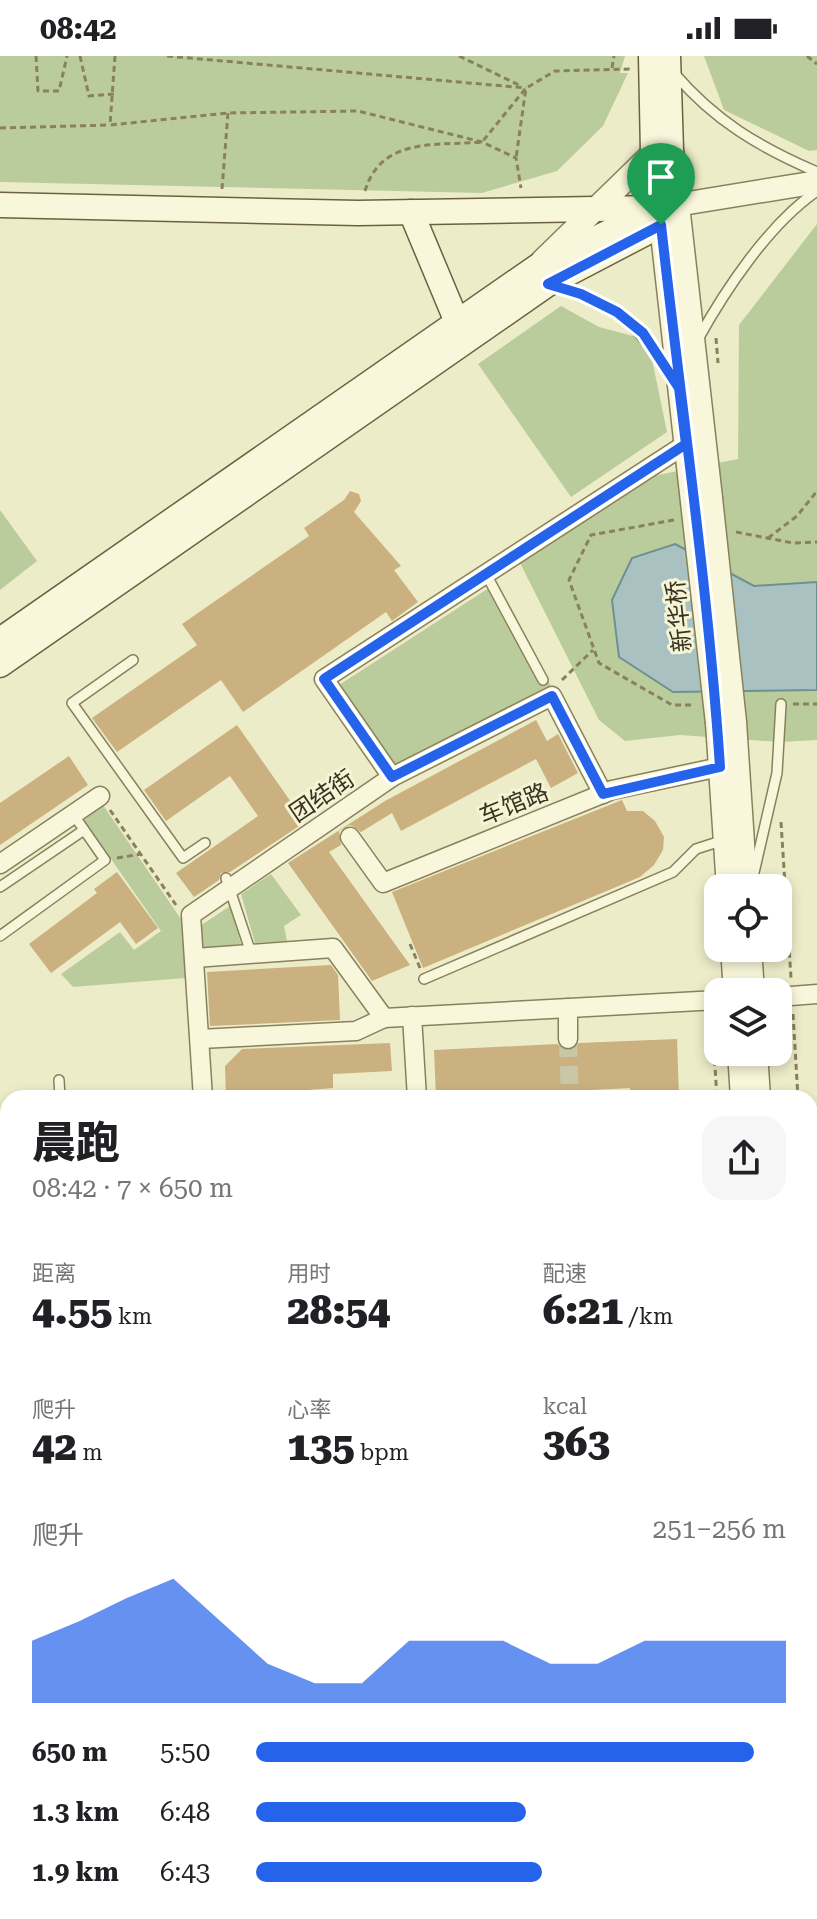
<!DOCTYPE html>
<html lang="zh">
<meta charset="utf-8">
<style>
:root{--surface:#fff;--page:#f6f6f6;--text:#202124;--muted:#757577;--accent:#2563eb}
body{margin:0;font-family:"Roboto Serif","Noto Sans SC",serif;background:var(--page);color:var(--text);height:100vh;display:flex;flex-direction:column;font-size:30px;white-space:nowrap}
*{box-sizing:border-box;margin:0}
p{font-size:26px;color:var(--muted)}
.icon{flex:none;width:44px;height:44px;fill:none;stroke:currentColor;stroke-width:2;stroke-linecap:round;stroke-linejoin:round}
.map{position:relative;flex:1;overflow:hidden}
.panel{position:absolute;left:0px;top:1034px;width:818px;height:830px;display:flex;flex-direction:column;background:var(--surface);border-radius:24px 24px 0 0;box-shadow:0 4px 12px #0003}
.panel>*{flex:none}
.buttons{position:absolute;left:704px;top:818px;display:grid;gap:16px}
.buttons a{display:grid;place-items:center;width:88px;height:88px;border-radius:16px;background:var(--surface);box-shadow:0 4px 12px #0003;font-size:40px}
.pin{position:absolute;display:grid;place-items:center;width:68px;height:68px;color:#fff;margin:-82px -34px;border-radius:50% 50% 50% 0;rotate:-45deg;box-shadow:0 0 8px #0007}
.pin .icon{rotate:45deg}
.round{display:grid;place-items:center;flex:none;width:84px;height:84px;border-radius:24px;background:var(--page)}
.head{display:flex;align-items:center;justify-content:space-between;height:136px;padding:0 32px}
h1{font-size:44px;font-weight:800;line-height:60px}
.stats{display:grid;grid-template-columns:repeat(3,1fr);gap:12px;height:136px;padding:8px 32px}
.stats div{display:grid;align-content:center}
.stats b{font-size:40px;font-weight:800}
.stats small{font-size:22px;font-weight:400}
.stats p{font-size:22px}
.chart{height:224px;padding:16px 32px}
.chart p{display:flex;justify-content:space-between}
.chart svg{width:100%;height:144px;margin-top:8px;fill:var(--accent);opacity:.7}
ul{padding:0 32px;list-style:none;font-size:26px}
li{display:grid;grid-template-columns:128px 96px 1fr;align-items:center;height:60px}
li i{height:20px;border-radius:10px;background:var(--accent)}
.status{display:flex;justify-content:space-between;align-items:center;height:56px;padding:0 40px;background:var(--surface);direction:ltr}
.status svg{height:22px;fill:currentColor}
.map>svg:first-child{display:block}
.green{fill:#bacc9c}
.water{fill:#a9c2c1;stroke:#6f9090;stroke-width:2}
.building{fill:#cab17f}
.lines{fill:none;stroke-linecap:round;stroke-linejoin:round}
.minor-tunnel{stroke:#c9c7a6;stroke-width:18;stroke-dasharray:18 9;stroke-linecap:butt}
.service-casing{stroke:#89805d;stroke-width:12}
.minor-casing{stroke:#89805d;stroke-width:21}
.tertiary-casing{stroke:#89805d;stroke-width:25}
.secondary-casing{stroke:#6b6140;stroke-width:27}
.path{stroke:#89805d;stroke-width:3;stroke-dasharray:6 4;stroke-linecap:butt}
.service{stroke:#f8f7db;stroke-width:9}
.minor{stroke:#f8f7db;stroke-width:18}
.tertiary{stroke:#f8f7db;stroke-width:22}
.secondary{stroke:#f8f7db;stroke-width:24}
.tertiary-bridge-casing{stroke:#89805d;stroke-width:25;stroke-linecap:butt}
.tertiary-bridge{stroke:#f8f7db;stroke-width:22}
.route-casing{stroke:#fff;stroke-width:16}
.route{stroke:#2563eb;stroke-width:10}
.labels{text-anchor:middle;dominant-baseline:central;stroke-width:6;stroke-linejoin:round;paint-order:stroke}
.street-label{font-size:24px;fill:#3a3320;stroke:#f5f4d7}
</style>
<div class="status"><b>08:42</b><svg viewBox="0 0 49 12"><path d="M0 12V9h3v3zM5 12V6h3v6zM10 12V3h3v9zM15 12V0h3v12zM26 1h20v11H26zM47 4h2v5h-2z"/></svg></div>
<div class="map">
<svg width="817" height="1863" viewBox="0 0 817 1863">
<rect width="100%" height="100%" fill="#edecc8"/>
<g class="green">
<polygon points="0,0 625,0 620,17 628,17 603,70 557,115 482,137 0,126"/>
<polygon points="704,0 817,0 817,94 809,95 724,54"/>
<polygon points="817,168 817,684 780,686 680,679 625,685 599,664 512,491 653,420 738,403 739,269"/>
<polygon points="561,250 599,271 648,284 667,376 571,441 478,308"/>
<polygon points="0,454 37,505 0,534"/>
<polygon points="495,528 551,630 393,712 336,631"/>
<polygon points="103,749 183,866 185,922 73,931 61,918 120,876 134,894 161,875 84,764"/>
<polygon points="271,818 301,859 284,870 287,885 255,887 241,838"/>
<polygon points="230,850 241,888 203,893 200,870"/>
</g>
<polygon class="water" points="675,488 754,530 817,526 817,634 673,636 619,601 612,544 632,502"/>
<g class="building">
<polygon points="350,435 359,438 361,445 354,456 401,510 394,514 418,546 392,565 386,556 243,656 221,624 117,696 92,662 197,589 182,568 309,480 304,472 344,444"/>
<polygon points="536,664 547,685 558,678 578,717 551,732 536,703 401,775 392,757 361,776 350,769 339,775 341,789 329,796 410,909 372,925 288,807 385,745"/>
<polygon points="237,669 305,766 230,816 221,817 219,824 194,841 176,817 258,760 230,720 166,765 144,734"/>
<polygon points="69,700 88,729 0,789 0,747"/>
<polygon points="622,744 627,755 643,755 655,765 664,781 663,794 654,809 640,821 423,912 392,836"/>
<polygon points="117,816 158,872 136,888 120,866 51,917 29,888 97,837 94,833"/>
<polygon points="331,909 338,919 340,964 210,970 207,916"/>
<polygon points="677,983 679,1042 630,1042 630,1032 436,1042 434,994 557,988 569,995 579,987"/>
<polygon points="390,987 392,1015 333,1018 333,1032 257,1038 257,1042 226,1042 225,1010 242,993"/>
</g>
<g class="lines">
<polyline class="minor-tunnel" points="568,983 570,1042"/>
<defs>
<g id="service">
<path d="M674,17C715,65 759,91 817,116"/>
<path d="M555,230C617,249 637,268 672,321"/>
<path d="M697,285C725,234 769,168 817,135"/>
<polyline points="486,518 543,624"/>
<polyline points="133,604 72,647 183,802 205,787"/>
<polyline points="753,821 777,717 781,648"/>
<polyline points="226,822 251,897"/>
<polyline points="0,831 84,774"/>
<polyline points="0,880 105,804 73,758"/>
<polyline points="424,923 673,816 696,793 724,784"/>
<polyline points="59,1024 60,1042"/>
</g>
<g id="minor">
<polyline points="392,721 324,623 686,388"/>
<polyline points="350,781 383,827 612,734 720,711"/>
<polyline points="0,808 100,740"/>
<polyline points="195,902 333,892 384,962 718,944"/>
<polyline points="778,941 817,938"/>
<polyline points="568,952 568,983"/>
<polyline points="412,960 417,1042"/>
<polyline points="200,983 356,975 384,962"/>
<polyline points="203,1042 191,859 392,721 552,640 603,738"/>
<polyline points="810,1583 817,1583"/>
<polyline points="0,1627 8,1627"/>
<polyline points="0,1847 8,1847"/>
<polyline points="225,1856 225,1863"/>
</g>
<g id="tertiary">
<polyline points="678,149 711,442"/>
<polyline points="664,151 817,126"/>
<polyline points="661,169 692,446"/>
<polyline points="542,205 653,97"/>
<polyline points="735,666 746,832"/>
<polyline points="717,667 728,832"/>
<polyline points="732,892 735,936"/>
<polyline points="750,892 753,936"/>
<polyline points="739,996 742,1042"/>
<polyline points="756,996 759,1042"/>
<polyline points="810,1356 817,1355"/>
<polyline points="0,1397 8,1397"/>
<polyline points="810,1799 812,1863"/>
<polyline points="794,1856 794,1863"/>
</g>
<g id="secondary">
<polyline points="651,0 653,97 661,165"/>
<polyline points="0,149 358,157 653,152"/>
<polyline points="411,156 457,266"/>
<polyline points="0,584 538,210 659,152"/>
<polyline points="0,609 548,228 661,169 678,149 671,94 668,0"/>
</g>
</defs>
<use href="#service" class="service-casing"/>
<use href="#minor" class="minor-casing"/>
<use href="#tertiary" class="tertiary-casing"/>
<use href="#secondary" class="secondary-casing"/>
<g class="path">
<polyline points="36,0 38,35 59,35 67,0"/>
<polyline points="80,0 89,40 114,38"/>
<polyline points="115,0 110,69 228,57 358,55 482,86 516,102 521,132"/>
<polyline points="167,0 526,32"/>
<polyline points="459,0 521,30"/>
<polyline points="807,0 817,8"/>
<polyline points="612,12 614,0"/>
<polyline points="528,31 555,15 632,13"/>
<polyline points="0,72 110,69"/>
<polyline points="222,133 228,57"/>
<path d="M365,135C381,81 435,90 482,86L526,32L516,102"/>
<polyline points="716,282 718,307"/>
<polyline points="674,464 591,479 569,524 599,607 672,649 693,649"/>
<polyline points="736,476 793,487 817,486"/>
<polyline points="768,482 797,460 817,435"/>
<polyline points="562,624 593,594"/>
<polyline points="793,648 817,648"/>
<polyline points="110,754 176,849"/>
<polyline points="781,766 791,922"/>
<polyline points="117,802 141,798"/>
<polyline points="410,888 420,912"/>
<polyline points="793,958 798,1042"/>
<polyline points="712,964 717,1042"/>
<polyline points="810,1239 815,1334"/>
<polyline points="764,1856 764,1863"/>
</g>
<use href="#service" class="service"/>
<use href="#minor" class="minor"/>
<use href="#tertiary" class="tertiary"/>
<use href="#secondary" class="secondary"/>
<defs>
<g id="tertiary-bridge">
<polyline points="711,442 735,666"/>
<polyline points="692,446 717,667"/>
</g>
</defs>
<use href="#tertiary-bridge" class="tertiary-bridge-casing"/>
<use href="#tertiary-bridge" class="tertiary-bridge"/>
</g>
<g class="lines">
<defs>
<path id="route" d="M661,169C681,349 708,530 720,711L603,738L552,640L392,721L324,623L686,388L679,332L643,277L617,256L581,238L548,228L661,169"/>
</defs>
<use href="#route" class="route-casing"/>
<use href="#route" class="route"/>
</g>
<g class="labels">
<g class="street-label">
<text transform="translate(679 560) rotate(-96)">新华桥</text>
<text transform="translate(322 740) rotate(-34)">团结街</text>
<text transform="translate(514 748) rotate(-22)">车馆路</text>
</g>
</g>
</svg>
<div class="buttons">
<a><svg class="icon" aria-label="locate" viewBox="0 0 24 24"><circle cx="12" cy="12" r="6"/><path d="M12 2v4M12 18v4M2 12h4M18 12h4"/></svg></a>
<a><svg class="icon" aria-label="layers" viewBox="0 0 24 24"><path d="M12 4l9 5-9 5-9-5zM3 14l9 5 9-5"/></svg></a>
</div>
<div class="pin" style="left:661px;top:169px;background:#1e9e55"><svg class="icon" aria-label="arrive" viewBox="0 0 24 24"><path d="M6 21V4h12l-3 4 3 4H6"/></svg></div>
<section class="panel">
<div class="head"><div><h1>晨跑</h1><p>08:42 · 7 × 650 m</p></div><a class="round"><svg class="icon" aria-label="share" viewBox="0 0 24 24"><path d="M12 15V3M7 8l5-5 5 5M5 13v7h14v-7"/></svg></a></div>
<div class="stats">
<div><p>距离</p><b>4.55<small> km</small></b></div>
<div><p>用时</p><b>28:54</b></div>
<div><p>配速</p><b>6:21<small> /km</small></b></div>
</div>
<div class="stats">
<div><p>爬升</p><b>42<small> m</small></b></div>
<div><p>心率</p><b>135<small> bpm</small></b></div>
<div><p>kcal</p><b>363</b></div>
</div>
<div class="chart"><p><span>爬升</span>251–256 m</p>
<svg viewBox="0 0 160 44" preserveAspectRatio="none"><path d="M0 44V25L10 19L20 12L30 6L40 19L50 32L60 38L70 38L80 25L90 25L100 25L110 32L120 32L130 25L140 25L150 25L160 25V44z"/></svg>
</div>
<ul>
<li><b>650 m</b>5:50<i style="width:94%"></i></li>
<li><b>1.3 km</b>6:48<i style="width:51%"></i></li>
<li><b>1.9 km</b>6:43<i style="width:54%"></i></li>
</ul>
</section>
</div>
